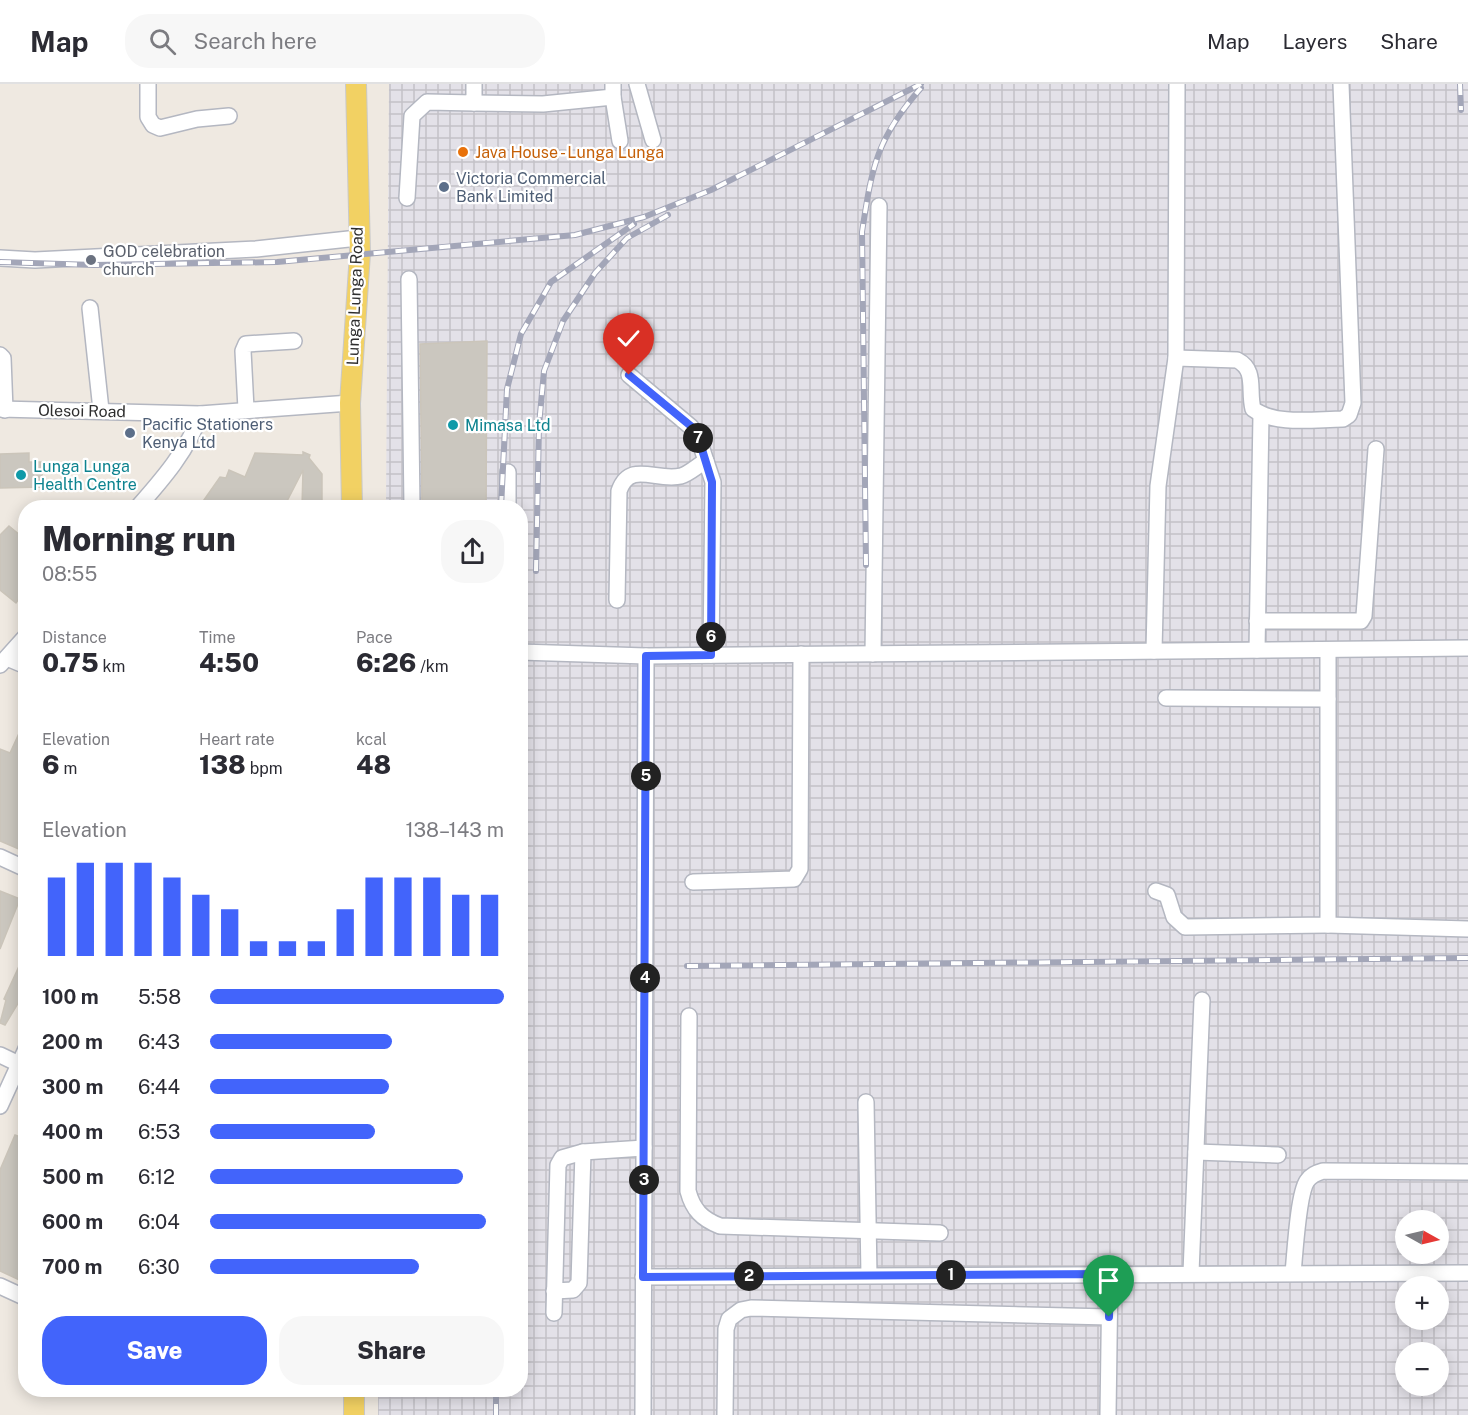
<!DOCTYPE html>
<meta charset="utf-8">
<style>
:root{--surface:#fff;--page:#f7f7f7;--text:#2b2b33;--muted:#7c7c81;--line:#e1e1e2;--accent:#4264fb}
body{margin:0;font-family:"Public Sans",sans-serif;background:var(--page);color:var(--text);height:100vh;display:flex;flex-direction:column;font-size:22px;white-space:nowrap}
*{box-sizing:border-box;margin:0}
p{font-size:20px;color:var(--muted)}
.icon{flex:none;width:33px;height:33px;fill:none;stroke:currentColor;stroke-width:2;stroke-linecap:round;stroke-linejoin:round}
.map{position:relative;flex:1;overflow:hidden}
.details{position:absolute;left:18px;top:416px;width:510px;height:897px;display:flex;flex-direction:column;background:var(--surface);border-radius:24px;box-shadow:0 3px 15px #0003}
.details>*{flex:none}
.needle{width:39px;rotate:98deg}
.buttons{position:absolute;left:1395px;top:1126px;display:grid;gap:12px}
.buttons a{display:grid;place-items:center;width:54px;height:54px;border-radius:50%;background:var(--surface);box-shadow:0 3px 15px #0003;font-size:30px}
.pin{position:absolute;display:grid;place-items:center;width:51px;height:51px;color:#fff;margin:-62px -26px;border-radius:50% 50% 50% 0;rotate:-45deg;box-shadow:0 0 6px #0007}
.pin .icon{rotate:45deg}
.km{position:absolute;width:30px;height:30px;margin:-15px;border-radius:50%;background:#222;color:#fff;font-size:16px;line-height:30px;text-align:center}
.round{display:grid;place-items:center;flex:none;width:63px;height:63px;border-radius:24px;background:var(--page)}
.head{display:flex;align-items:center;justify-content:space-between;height:102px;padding:0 24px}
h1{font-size:33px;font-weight:800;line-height:45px}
.stats{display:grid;grid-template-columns:repeat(3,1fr);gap:9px;height:102px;padding:6px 24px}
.stats div{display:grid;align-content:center}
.stats b{font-size:26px;font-weight:800}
.stats small{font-size:16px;font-weight:400}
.stats p{font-size:16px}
.chart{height:168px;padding:12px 24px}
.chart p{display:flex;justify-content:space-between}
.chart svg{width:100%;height:108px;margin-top:6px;stroke:var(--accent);stroke-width:6}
.primary-button{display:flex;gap:12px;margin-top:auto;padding:12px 24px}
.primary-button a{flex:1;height:69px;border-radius:24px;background:var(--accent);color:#fff;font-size:24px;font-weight:800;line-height:69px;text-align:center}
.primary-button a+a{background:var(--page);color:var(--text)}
ul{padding:0 24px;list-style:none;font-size:20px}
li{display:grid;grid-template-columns:96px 72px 1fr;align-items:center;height:45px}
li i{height:15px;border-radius:8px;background:var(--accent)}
header{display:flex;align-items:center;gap:36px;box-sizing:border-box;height:84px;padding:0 30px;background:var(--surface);border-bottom:2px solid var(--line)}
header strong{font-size:28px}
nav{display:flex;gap:33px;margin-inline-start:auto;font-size:21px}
.search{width:420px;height:54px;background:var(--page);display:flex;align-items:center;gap:15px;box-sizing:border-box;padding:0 21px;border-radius:24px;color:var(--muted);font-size:22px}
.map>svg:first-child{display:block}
.industrial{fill:url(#industrial-grid);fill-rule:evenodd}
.building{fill:#cbc7bf;stroke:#cbc5ba;stroke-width:1.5}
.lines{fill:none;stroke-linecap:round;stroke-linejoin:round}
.minor-casing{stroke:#b4b7c1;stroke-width:18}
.major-casing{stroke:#c9c9c9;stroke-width:22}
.minor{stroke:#fff;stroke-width:15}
.major{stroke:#f2d163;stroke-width:20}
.rail-casing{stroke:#a3a6b8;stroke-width:6}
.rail{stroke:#fff;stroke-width:4;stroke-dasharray:11;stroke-linecap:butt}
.route-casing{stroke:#fff;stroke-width:12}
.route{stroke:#4264fb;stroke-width:8}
.food-dot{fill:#e8710a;stroke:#fff;stroke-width:2}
.service-dot{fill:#5c6f8a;stroke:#fff;stroke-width:2}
.worship-dot{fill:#6b7280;stroke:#fff;stroke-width:2}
.culture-dot{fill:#0f9aa8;stroke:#fff;stroke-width:2}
.labels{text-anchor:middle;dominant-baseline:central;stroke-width:4.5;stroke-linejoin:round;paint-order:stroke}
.food-label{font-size:16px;fill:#c56008;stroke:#fff;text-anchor:start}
.service-label{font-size:16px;fill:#4e5e75;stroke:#fff;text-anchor:start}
.worship-label{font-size:16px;fill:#5b616d;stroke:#fff;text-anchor:start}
.street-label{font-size:16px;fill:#2e2e2e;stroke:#fff}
.culture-label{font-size:16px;fill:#0d838f;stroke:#fff;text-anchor:start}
</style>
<header>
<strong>Map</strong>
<div class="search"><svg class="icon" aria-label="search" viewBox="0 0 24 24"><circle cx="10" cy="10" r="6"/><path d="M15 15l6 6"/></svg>Search here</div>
<nav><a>Map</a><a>Layers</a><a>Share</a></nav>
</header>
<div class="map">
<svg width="1468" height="1331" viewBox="0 0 1468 1331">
<defs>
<pattern id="industrial-grid" width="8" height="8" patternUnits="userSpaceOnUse" patternTransform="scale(1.5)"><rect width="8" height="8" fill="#e3e1e8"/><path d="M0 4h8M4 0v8" fill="none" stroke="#c3c1c7"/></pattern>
</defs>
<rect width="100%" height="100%" fill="#efe9e1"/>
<path class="industrial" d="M389,0H1468V1331H378V1305H520V423H386ZM1406,1137H1438V1170H1406ZM1406,1203H1438V1236H1406ZM1406,1269H1438V1302H1406Z"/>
<g class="building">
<polygon points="487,257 486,423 422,423 420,260"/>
<polygon points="303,368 310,371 309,374 322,390 322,423 302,423 303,386 284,423 199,423 220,393 226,394 229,386 245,393 255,369 303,371"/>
<polygon points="29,369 29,378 42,378 42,403 0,404 0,370"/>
<polygon points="9,442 26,456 26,505 16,519 0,506 0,451"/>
<polygon points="26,634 26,768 0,757 0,665 10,669"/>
<polygon points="0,807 20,815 0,865"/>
<polygon points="26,867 26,906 5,941 0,939 6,916 4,915"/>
<polygon points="15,1051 26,1055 26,1199 0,1187 0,1086"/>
</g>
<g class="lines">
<defs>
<g id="minor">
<polyline points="148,0 148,33 153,41 160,44 197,35 229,32"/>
<polyline points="637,0 653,56"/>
<polyline points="613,13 620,57"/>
<polyline points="474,19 543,20 613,13 613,0"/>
<polyline points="407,114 412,32 427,18 474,19 474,0"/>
<polyline points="0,174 35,176 256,165 358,154"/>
<polyline points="409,195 412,423"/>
<polyline points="90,224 101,326"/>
<polyline points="0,271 3,274 5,326"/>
<path d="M1176,274L1237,276C1257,286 1248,306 1253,325C1276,342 1316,335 1343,335L1349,331L1353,319L1341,0"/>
<polyline points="629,291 691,343 700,359 713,398 711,571"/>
<polyline points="0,325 200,330 350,319"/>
<polyline points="246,325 243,267 246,260 294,257"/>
<polyline points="508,388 508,423"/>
<path d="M138,423C161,397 190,364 200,330"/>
<path d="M617,516L619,407C630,376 656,398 681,392C689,390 698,381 706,377"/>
<polyline points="1257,537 1361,537 1364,532 1376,365"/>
<polyline points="1257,566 1261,331"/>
<polyline points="1154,567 1158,402 1176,274 1177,0"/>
<polyline points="520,568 646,572 1468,564"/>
<polyline points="873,570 879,122"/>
<polyline points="7,574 26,582"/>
<polyline points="0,581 26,552"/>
<polyline points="1166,614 1328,615"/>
<polyline points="0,773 26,785"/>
<polyline points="693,798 794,795 800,785 801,570"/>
<polyline points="1156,807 1167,811 1174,833 1185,843 1328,841 1328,566"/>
<polyline points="1328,841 1468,845"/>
<path d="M689,932L688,1107C693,1126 702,1135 720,1142L940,1149"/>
<polyline points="0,971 19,980"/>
<polyline points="866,1018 869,1191"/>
<polyline points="0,1022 26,965"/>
<polyline points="1196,1068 1278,1071"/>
<polyline points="1191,1189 1202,916"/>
<path d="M1293,1189C1295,1170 1298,1110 1307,1097C1311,1091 1316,1089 1323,1087L1468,1088"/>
<polyline points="643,1193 1468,1189"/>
<polyline points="0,1202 26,1214"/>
<polyline points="554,1207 573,1206 579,1199 583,1068"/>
<polyline points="554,1229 558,1081 562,1074 583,1068 644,1064"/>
<polyline points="643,1331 646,572"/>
<polyline points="725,1331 726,1245 729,1235 741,1226 751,1224 1109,1233"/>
<polyline points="1108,1331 1110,1189"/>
</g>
<g id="major">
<polyline points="352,423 350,319 360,169 356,0"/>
<polyline points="354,1331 354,1305"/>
</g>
</defs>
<use href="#minor" class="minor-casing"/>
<use href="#major" class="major-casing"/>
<use href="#minor" class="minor"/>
<use href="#major" class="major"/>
<defs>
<g id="rail">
<polyline points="1460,0 1461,26"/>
<polyline points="0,178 94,181 277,178 575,151 644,133 711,106 921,0"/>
<polyline points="501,423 507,305 521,250 551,198 634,140"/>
<path d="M866,481L862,148C872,83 876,55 921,4"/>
<polyline points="536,487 539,341 544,287 563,237 595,189 627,154 668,131"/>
<polyline points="687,882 1468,874"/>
<polyline points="496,1331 496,1305"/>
</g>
</defs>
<use href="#rail" class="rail-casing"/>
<use href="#rail" class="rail"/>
</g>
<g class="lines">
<defs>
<polyline id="route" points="629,291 692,343 700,359 712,398 711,571 646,572 643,1193 1110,1190 1109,1233"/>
</defs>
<use href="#route" class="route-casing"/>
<use href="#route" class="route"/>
</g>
<circle class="food-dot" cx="463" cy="68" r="6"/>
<g class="service-dot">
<circle cx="444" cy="103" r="6"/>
<circle cx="130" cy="349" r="6"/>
</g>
<circle class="worship-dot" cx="91" cy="176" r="6"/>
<g class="culture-dot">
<circle cx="453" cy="341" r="6"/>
<circle cx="21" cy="391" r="6"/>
</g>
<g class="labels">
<g class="food-label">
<text x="475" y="68">Java House - Lunga Lunga</text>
</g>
<g class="service-label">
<text x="456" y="94">Victoria Commercial<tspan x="456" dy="18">Bank Limited</tspan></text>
<text x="142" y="340">Pacific Stationers<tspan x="142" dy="18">Kenya Ltd</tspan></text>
</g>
<g class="worship-label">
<text x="103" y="167">GOD celebration<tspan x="103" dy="18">church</tspan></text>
</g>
<g class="street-label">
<text transform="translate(355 212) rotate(-88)">Lunga Lunga Road</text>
<text transform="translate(82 327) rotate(1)">Olesoi Road</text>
</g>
<g class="culture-label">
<text x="465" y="341">Mimasa Ltd</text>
<text x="33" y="382">Lunga Lunga<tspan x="33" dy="18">Health Centre</tspan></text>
</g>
</g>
</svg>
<div class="buttons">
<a><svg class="needle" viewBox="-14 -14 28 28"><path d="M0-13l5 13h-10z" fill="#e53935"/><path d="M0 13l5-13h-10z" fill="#7c7c81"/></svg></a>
<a>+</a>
<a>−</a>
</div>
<div class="pin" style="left:1109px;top:1233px;background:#1e9e55"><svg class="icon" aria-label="arrive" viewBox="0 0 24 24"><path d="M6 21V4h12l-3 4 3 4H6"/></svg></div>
<div class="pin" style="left:629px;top:291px;background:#d93025"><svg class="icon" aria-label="check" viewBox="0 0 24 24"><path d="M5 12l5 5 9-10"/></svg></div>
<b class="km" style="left:951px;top:1191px">1</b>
<b class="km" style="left:749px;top:1192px">2</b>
<b class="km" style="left:644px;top:1096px">3</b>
<b class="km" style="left:645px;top:894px">4</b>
<b class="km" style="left:646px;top:692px">5</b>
<b class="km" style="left:711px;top:553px">6</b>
<b class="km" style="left:698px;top:354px">7</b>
<section class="details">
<div class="head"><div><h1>Morning run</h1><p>08:55</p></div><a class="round"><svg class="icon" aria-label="share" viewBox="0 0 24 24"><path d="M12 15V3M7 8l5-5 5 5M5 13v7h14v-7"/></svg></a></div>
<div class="stats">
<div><p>Distance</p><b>0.75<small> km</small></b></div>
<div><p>Time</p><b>4:50</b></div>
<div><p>Pace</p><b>6:26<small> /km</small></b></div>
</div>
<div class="stats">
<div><p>Elevation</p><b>6<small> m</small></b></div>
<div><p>Heart rate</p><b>138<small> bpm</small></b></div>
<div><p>kcal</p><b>48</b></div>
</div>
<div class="chart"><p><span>Elevation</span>138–143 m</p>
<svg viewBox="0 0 160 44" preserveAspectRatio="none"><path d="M5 44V12M15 44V6M25 44V6M35 44V6M45 44V12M55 44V19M65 44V25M75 44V38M85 44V38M95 44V38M105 44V25M115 44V12M125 44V12M135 44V12M145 44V19M155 44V19"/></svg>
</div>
<ul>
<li><b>100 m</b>5:58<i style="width:100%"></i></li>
<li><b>200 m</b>6:43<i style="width:62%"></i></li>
<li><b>300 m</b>6:44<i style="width:61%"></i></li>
<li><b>400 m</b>6:53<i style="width:56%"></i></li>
<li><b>500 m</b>6:12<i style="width:86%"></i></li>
<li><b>600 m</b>6:04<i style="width:94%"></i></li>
<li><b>700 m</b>6:30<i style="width:71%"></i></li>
</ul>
<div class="primary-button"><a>Save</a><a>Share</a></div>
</section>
</div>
